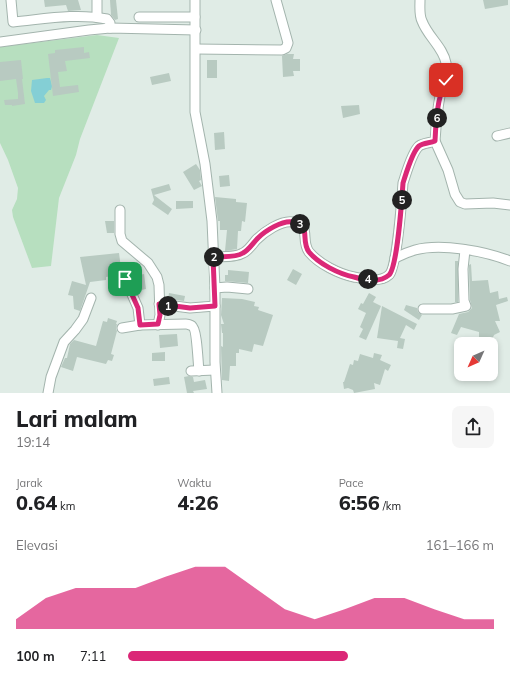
<!DOCTYPE html>
<html lang="id">
<meta charset="utf-8">
<style>
:root{--surface:#fff;--page:#f6f6f6;--text:#202124;--muted:#757577;--accent:#db2777}
body{margin:0;font-family:Mulish,sans-serif;background:var(--page);color:var(--text);height:100vh;display:flex;flex-direction:column;font-size:15px;white-space:nowrap}
*{box-sizing:border-box;margin:0}
p{font-size:13px;color:var(--muted)}
.icon{flex:none;width:22px;height:22px;fill:none;stroke:currentColor;stroke-width:2;stroke-linecap:round;stroke-linejoin:round}
.map{position:relative;height:393px;overflow:hidden}
.sheet{display:flex;flex-direction:column;background:var(--surface);flex:1}
.sheet>*{flex:none}
.needle{width:26px;rotate:225deg}
.tools{position:absolute;left:454px;top:337px;display:grid;gap:8px}
.tools a{display:grid;place-items:center;width:44px;height:44px;border-radius:8px;background:var(--surface);box-shadow:0 2px 6px #0003;font-size:20px}
.pin{position:absolute;display:grid;place-items:center;width:34px;height:34px;color:#fff;margin:-17px;border-radius:8px;box-shadow:0 2px 6px #0006}
.km{position:absolute;width:20px;height:20px;margin:-10px;border-radius:50%;background:#222;color:#fff;font-size:11px;line-height:20px;text-align:center}
.round{display:grid;place-items:center;flex:none;width:42px;height:42px;border-radius:8px;background:var(--page)}
.head{display:flex;align-items:center;justify-content:space-between;height:68px;padding:0 16px}
h1{font-size:22px;font-weight:800;line-height:30px}
.stats{display:grid;grid-template-columns:repeat(3,1fr);gap:6px;height:68px;padding:4px 16px}
.stats div{display:grid;align-content:center}
.stats b{font-size:20px;font-weight:800}
.stats small{font-size:11px;font-weight:400}
.stats p{font-size:11px}
.chart{height:112px;padding:8px 16px}
.chart p{display:flex;justify-content:space-between}
.chart svg{width:100%;height:72px;margin-top:4px;fill:var(--accent);opacity:.7}
ul{padding:0 16px;list-style:none;font-size:13px}
li{display:grid;grid-template-columns:64px 48px 1fr;align-items:center;height:30px}
li i{height:10px;border-radius:5px;background:var(--accent)}
.map>svg:first-child{display:block}
.green{fill:#b7dfbf}
.water{fill:#84cfd5}
.building{fill:#b8cac1}
.lines{fill:none;stroke-linecap:round;stroke-linejoin:round}
.minor-casing{stroke:#a3b4ad;stroke-width:11}
.minor{stroke:#fff;stroke-width:9}
.route-casing{stroke:#fff;stroke-width:8}
.route{stroke:#db2777;stroke-width:5}
</style>
<div class="map">
<svg width="510" height="393" viewBox="0 0 510 393">
<rect width="100%" height="100%" fill="#e0ece6"/>
<polygon class="green" points="97,35 119,38 80,139 76,155 59,198 51,266 32,268 13,217 12,210 17,199 18,188 8,160 0,143 0,47"/>
<polygon class="water" points="47,78 50,78 52,86 51,90 49,90 44,96 46,100 44,103 35,103 31,91 32,80"/>
<g class="building">
<polygon points="44,0 78,0 81,10 68,11 66,5 45,7"/>
<polygon points="110,0 116,0 118,19 115,20 111,15"/>
<polygon points="483,0 508,0 508,5 485,9"/>
<polygon points="84,47 84,53 89,52 90,58 65,61 67,71 58,72 60,87 78,85 79,92 53,96 48,54 55,53 55,50"/>
<polygon points="287,54 294,54 293,59 300,59 300,71 293,71 294,76 283,77 282,56"/>
<polygon points="21,60 23,79 22,79 25,104 12,106 12,105 5,105 4,100 18,99 18,93 16,79 0,81 0,62"/>
<rect x="207" y="60" width="10" height="18"/>
<polygon points="169,73 171,81 152,85 150,77"/>
<polygon points="359,105 360,114 343,118 341,106"/>
<polygon points="224,132 225,149 215,150 214,133"/>
<polygon points="196,164 200,170 201,180 199,181 202,186 194,190 183,172"/>
<polygon points="229,175 230,186 220,187 219,176"/>
<polygon points="169,184 171,190 154,195 172,209 168,215 152,204 154,200 151,189"/>
<polygon points="215,197 236,199 236,202 247,203 245,222 242,221 241,231 238,231 237,249 225,251 227,230 220,230 220,221 218,221"/>
<polygon points="176,201 193,201 193,208 176,209"/>
<polygon points="105,221 114,221 114,233 107,233"/>
<polygon points="119,253 121,268 118,271 117,275 106,277 106,280 90,282 80,311 74,309 73,296 68,295 72,281 86,285 80,257"/>
<rect x="455" y="261" width="3" height="41"/>
<polygon points="471,264 472,281 488,280 490,293 498,291 499,299 507,297 508,301 496,305 500,321 495,321 500,332 494,335 490,344 483,344 485,338 479,338 479,332 461,327 457,335 451,333 459,314 468,312 472,308 470,300 469,269 469,265"/>
<polygon points="293,269 302,274 296,285 287,280"/>
<polygon points="228,270 249,272 248,283 225,281 225,275 228,275"/>
<polygon points="144,274 146,289 137,291 131,277"/>
<polygon points="169,293 185,296 184,301 168,299"/>
<polygon points="369,293 376,297 373,302 381,306 366,340 359,337 363,329 360,327 366,313 358,309 361,303 363,304"/>
<polygon points="222,298 242,299 255,302 254,306 259,307 258,310 273,315 263,346 254,344 252,352 239,349 239,353 236,353 236,366 230,366 229,381 222,380 221,346 223,347 223,333 222,333 221,324 224,324 221,315"/>
<polygon points="406,305 417,308 418,312 422,315 419,320 404,310"/>
<polygon points="382,306 417,324 414,330 406,325 400,338 405,339 403,349 397,348 398,341 377,338"/>
<polygon points="108,318 117,321 116,324 117,324 116,329 117,331 111,354 114,355 112,361 108,360 106,364 77,357 73,371 61,367 65,358 67,358 70,344 74,340 96,346 103,321 107,322"/>
<polygon points="177,334 178,346 160,348 159,335"/>
<polygon points="165,352 165,361 152,361 152,353"/>
<polygon points="374,353 382,355 380,360 391,365 388,371 385,369 380,385 374,383 375,389 354,393 353,390 348,388 344,389 343,382 344,382 350,364 353,365 354,360 358,361 360,354 373,358"/>
<polygon points="189,376 193,377 194,382 205,380 207,389 193,391 194,393 187,393 184,377"/>
<polygon points="169,377 170,384 154,386 153,379"/>
</g>
<g class="lines">
<defs>
<g id="minor">
<path d="M11,0L13,22C45,19 76,13 107,19L110,23V28"/>
<polyline points="97,0 97,17"/>
<polyline points="195,0 195,112 205,164 212,221 215,288 215,362 217,393"/>
<polyline points="139,17 195,17"/>
<polyline points="0,42 89,30 110,28 196,30"/>
<polyline points="196,49 282,50 286,48 288,43 276,0"/>
<polyline points="497,136 510,133"/>
<polyline points="435,141 448,170 455,194 460,202 465,204 493,203 510,205"/>
<polyline points="120,210 120,234 122,241 148,263 157,277 159,285 160,315 158,325"/>
<path d="M213,257C223,256 235,258 243,253C248,251 252,245 256,240C264,232 281,220 293,222C312,224 300,240 309,252C319,264 339,274 354,277C364,279 380,283 389,275C397,268 402,197 403,183C406,174 412,152 419,146C423,143 430,143 435,141C436,126 437,111 440,96C442,82 449,79 446,63C443,47 428,37 422,21C419,15 420,7 420,0"/>
<path d="M395,258C401,255 408,252 415,250C441,243 485,251 510,261"/>
<polyline points="123,274 138,308 140,325"/>
<polyline points="215,288 227,287 248,289"/>
<polyline points="159,304 190,308 215,306"/>
<polyline points="423,309 452,309 466,306 464,301 463,269 465,250"/>
<path d="M122,328L140,325L186,324C187,324 191,325 192,326C197,329 198,363 199,371"/>
<polyline points="191,371 215,370"/>
<polyline points="48,393 51,377 64,342 75,330 83,319 91,298"/>
</g>
</defs>
<use href="#minor" class="minor-casing"/>
<use href="#minor" class="minor"/>
</g>
<g class="lines">
<defs>
<path id="route" d="M125,279L138,308L140,325L158,324L160,315L159,304L190,308L215,306L213,257C223,256 235,258 243,253C249,250 253,243 258,238C265,231 282,220 293,222C312,224 300,240 309,252C319,264 339,274 354,277C364,280 380,283 389,275C397,268 402,198 403,183C406,174 412,152 419,146C423,143 430,143 435,141C436,120 437,99 446,80"/>
</defs>
<use href="#route" class="route-casing"/>
<use href="#route" class="route"/>
</g>
</svg>
<div class="tools">
<a><svg class="needle" viewBox="-14 -14 28 28"><path d="M0-13l5 13h-10z" fill="#e53935"/><path d="M0 13l5-13h-10z" fill="#757577"/></svg></a>
</div>
<div class="pin" style="left:125px;top:279px;background:#1e9e55"><svg class="icon" aria-label="arrive" viewBox="0 0 24 24"><path d="M6 21V4h12l-3 4 3 4H6"/></svg></div>
<div class="pin" style="left:446px;top:80px;background:#d93025"><svg class="icon" aria-label="check" viewBox="0 0 24 24"><path d="M5 12l5 5 9-10"/></svg></div>
<b class="km" style="left:168px;top:306px">1</b>
<b class="km" style="left:214px;top:257px">2</b>
<b class="km" style="left:300px;top:224px">3</b>
<b class="km" style="left:368px;top:279px">4</b>
<b class="km" style="left:402px;top:200px">5</b>
<b class="km" style="left:437px;top:118px">6</b>
</div>
<section class="sheet">
<div class="head"><div><h1>Lari malam</h1><p>19:14</p></div><a class="round"><svg class="icon" aria-label="share" viewBox="0 0 24 24"><path d="M12 15V3M7 8l5-5 5 5M5 13v7h14v-7"/></svg></a></div>
<div class="stats">
<div><p>Jarak</p><b>0.64<small> km</small></b></div>
<div><p>Waktu</p><b>4:26</b></div>
<div><p>Pace</p><b>6:56<small> /km</small></b></div>
</div>
<div class="chart"><p><span>Elevasi</span>161–166 m</p>
<svg viewBox="0 0 160 44" preserveAspectRatio="none"><path d="M0 44V38L10 25L20 19L30 19L40 19L50 12L60 6L70 6L80 19L90 32L100 38L110 32L120 25L130 25L140 32L150 38L160 38V44z"/></svg>
</div>
<ul>
<li><b>100 m</b>7:11<i style="width:60%"></i></li>
</ul>
</section>
